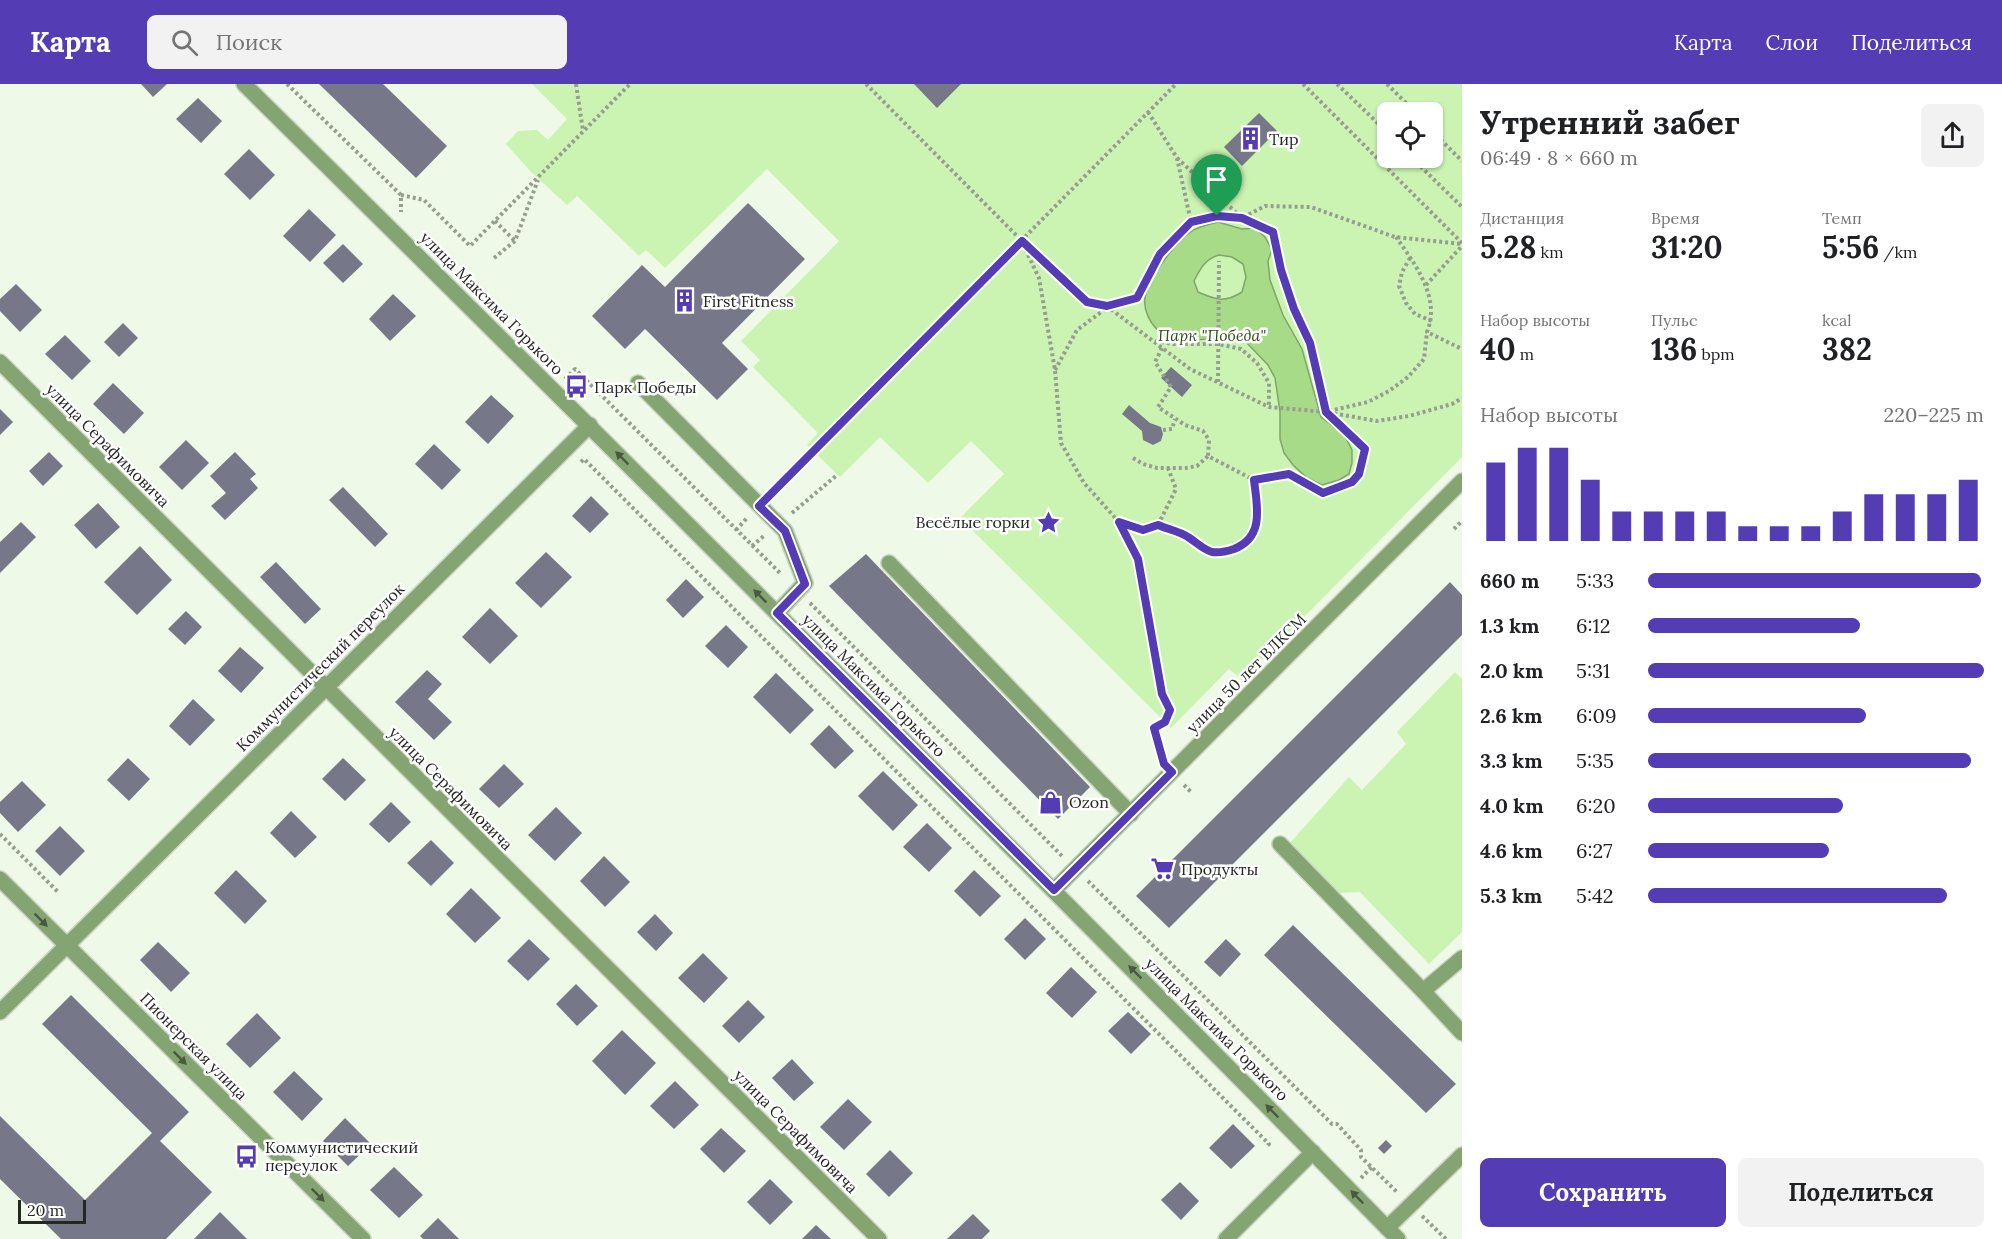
<!DOCTYPE html>
<html lang="ru">
<meta charset="utf-8">
<style>
:root{--surface:#fff;--page:#f2f2f2;--text:#202124;--muted:#757577;--accent:#543cb4}
body{margin:0;font-family:Lora,serif;background:var(--page);color:var(--text);height:100vh;display:flex;flex-direction:column;font-size:22px;white-space:nowrap}
*{box-sizing:border-box;margin:0}
p{font-size:20px;color:var(--muted)}
.icon{flex:none;width:33px;height:33px;fill:none;stroke:currentColor;stroke-width:2;stroke-linecap:round;stroke-linejoin:round}
.map{position:relative;flex:1;overflow:hidden}
.drawer{display:flex;flex-direction:column;background:var(--surface);width:540px}
.drawer>*{flex:none}
.fabs{position:absolute;left:1377px;top:18px;display:grid;gap:12px}
.fabs a{display:grid;place-items:center;width:66px;height:66px;border-radius:9px;background:var(--surface);box-shadow:0 2px 4px #0004;font-size:30px}
.scale{position:absolute;left:18px;bottom:15px;width:68px;box-sizing:border-box;padding-left:6px;border:3px solid #232821;border-top:0;font-size:16px;line-height:21px;white-space:nowrap;color:#232821;-webkit-text-stroke:4px #fff;paint-order:stroke}
.pin{position:absolute;display:grid;place-items:center;width:51px;height:51px;color:#fff;margin:-62px -26px;border-radius:50% 50% 50% 0;rotate:-45deg;box-shadow:0 0 6px #0007}
.pin .icon{rotate:45deg}
.round{display:grid;place-items:center;flex:none;width:63px;height:63px;border-radius:9px;background:var(--page)}
.overview{display:flex;align-items:center;justify-content:space-between;height:102px;padding:0 18px}
h1{font-size:33px;font-weight:700;line-height:45px}
.metrics{display:grid;grid-template-columns:repeat(3,1fr);gap:9px;height:102px;padding:6px 18px}
.metrics div{display:grid;align-content:center}
.metrics b{font-size:30px;font-weight:700}
.metrics small{font-size:16px;font-weight:400}
.metrics p{font-size:16px}
.chart{height:168px;padding:12px 18px}
.chart p{display:flex;justify-content:space-between}
.chart svg{width:100%;height:108px;margin-top:6px;stroke:var(--accent);stroke-width:6}
.action{display:flex;gap:12px;margin-top:auto;padding:12px 18px}
.action a{flex:1;height:69px;border-radius:9px;background:var(--accent);color:#fff;font-size:24px;font-weight:700;line-height:69px;text-align:center}
.action a+a{background:var(--page);color:var(--text)}
ul{padding:0 18px;list-style:none;font-size:20px}
li{display:grid;grid-template-columns:96px 72px 1fr;align-items:center;height:45px}
li i{height:15px;border-radius:8px;background:var(--accent)}
header{display:flex;align-items:center;gap:36px;box-sizing:border-box;height:84px;padding:0 30px;background:var(--accent);color:#fff}
header strong{font-size:28px}
nav{display:flex;gap:33px;margin-inline-start:auto;font-size:21px}
.search{width:420px;height:54px;background:var(--page);display:flex;align-items:center;gap:15px;box-sizing:border-box;padding:0 21px;border-radius:9px;color:var(--muted);font-size:22px}
main{display:flex;flex:1;min-height:0}
.map>svg:first-child{display:block}
.green{fill:#cbf4b3;fill-rule:evenodd}
.water{fill:#a7db88;stroke:#7fa569;stroke-width:1.5;fill-rule:evenodd}
.building{fill:#77778a}
.lines{fill:none;stroke-linecap:round;stroke-linejoin:round}
.minor-casing{stroke:#c9d4c3;stroke-width:18}
.path{stroke:#959e90;stroke-width:4;stroke-dasharray:3 3;stroke-linecap:butt}
.minor{stroke:#84a571;stroke-width:15}
.oneway{fill:#4a5a41}
.route-casing{stroke:#fff;stroke-width:12}
.route{stroke:#543cb4;stroke-width:8}
.labels{text-anchor:middle;dominant-baseline:central;stroke-width:5;stroke-linejoin:round;paint-order:stroke}
.poi-label{font-size:16px;fill:#232821;stroke:#fff;text-anchor:start}
.street-label{font-size:16px;fill:#232821;stroke:#fff}
.park-label{font-size:16px;font-style:italic;fill:#305018;stroke:#fff}
</style>
<header>
<strong>Карта</strong>
<div class="search"><svg class="icon" aria-label="search" viewBox="0 0 24 24"><circle cx="10" cy="10" r="6"/><path d="M15 15l6 6"/></svg>Поиск</div>
<nav><a>Карта</a><a>Слои</a><a>Поделиться</a></nav>
</header>
<main>
<div class="map">
<svg width="1462" height="1155" viewBox="0 0 1462 1155">
<rect width="100%" height="100%" fill="#eefae7"/>
<g class="green">
<path d="M532,0H1462V373L1242,596L1229,585L1171,644L960,434L1004,390L971,357L928,399L880,353L840,393L807,361L818,349L753,283L760,276L741,257L839,157L767,85L665,184L646,166L639,172L577,112L567,121L531,88L506,60L518,47L537,46L548,56L567,35ZM1388,28H1432V74H1388Z"/>
<polygon points="1455,588 1462,595 1462,848 1429,880 1360,808 1338,809 1289,760 1349,693 1362,706 1406,660 1397,648"/>
</g>
<path class="water" d="M1218,138L1242,145L1255,144L1265,153L1272,166L1268,177L1270,196L1283,231L1302,265L1321,333L1344,350L1352,366V379L1349,390L1339,396L1322,401L1307,394L1293,381L1284,369L1280,355V328L1275,294L1268,281L1245,257C1235,256 1224,255 1213,255C1199,255 1180,259 1167,252C1150,244 1140,223 1147,206C1154,187 1176,158 1192,147C1199,142 1210,140 1218,138ZM1219,171L1232,173L1243,180L1246,193L1242,208C1225,219 1216,216 1198,208L1194,197C1200,185 1205,175 1219,171Z"/>
<g class="building">
<polygon points="141,0 167,0 153,13"/>
<polygon points="319,0 383,0 447,62 416,94"/>
<polygon points="914,0 961,0 937,24"/>
<polygon points="198,14 222,37 201,59 176,35"/>
<polygon points="1259,29 1277,47 1242,82 1224,63"/>
<polygon points="249,65 275,91 250,116 224,90"/>
<polygon points="748,119 805,175 722,259 748,285 717,316 645,245 625,265 592,232 642,181 665,203"/>
<polygon points="309,125 336,151 310,178 283,152"/>
<polygon points="343,160 363,180 343,199 323,179"/>
<polygon points="16,200 42,226 20,248 0,227 0,215"/>
<polygon points="393,210 416,232 390,257 369,235"/>
<polygon points="123,239 138,254 119,273 104,258"/>
<polygon points="65,251 91,277 72,296 45,270"/>
<polygon points="1171,283 1192,301 1182,313 1161,294"/>
<polygon points="113,299 144,329 124,350 93,320"/>
<polygon points="491,311 514,332 488,360 465,338"/>
<polygon points="1129,321 1150,339 1161,343 1163,350 1161,357 1153,361 1143,356 1142,347 1122,330"/>
<polygon points="0,325 13,338 0,351"/>
<polygon points="186,356 209,379 182,406 159,383"/>
<polygon points="434,360 461,386 442,406 415,380"/>
<polygon points="49,368 63,382 43,402 29,387"/>
<polygon points="235,368 256,390 250,395 258,404 225,436 211,422 226,409 210,392"/>
<polygon points="343,403 388,450 375,463 329,416"/>
<polygon points="591,412 609,430 590,449 572,432"/>
<polygon points="98,419 120,443 96,465 74,441"/>
<polygon points="21,438 36,453 0,489 0,458"/>
<polygon points="140,462 172,496 137,531 104,498"/>
<polygon points="546,468 572,493 541,524 515,499"/>
<polygon points="866,470 1090,703 1058,735 829,502"/>
<polygon points="276,478 321,525 305,540 260,493"/>
<polygon points="686,495 704,513 683,534 666,516"/>
<polygon points="1450,498 1462,511 1462,551 1169,844 1136,812"/>
<polygon points="490,524 518,552 490,580 462,553"/>
<polygon points="186,527 202,543 185,561 168,545"/>
<polygon points="726,541 748,563 728,584 705,562"/>
<polygon points="240,563 264,584 241,609 218,587"/>
<polygon points="427,586 442,600 428,615 452,638 434,656 395,618"/>
<polygon points="776,589 814,626 790,650 753,613"/>
<polygon points="193,615 215,636 190,662 169,642"/>
<polygon points="829,641 854,667 835,685 810,660"/>
<polygon points="128,674 150,695 129,717 107,696"/>
<polygon points="343,674 366,696 345,717 322,695"/>
<polygon points="504,680 524,700 499,724 479,705"/>
<polygon points="883,687 918,721 893,747 858,712"/>
<polygon points="22,697 46,721 18,748 0,729 0,718"/>
<polygon points="391,718 411,738 389,759 369,740"/>
<polygon points="556,723 582,749 555,777 528,751"/>
<polygon points="291,727 317,753 295,774 270,749"/>
<polygon points="927,739 952,764 929,788 903,763"/>
<polygon points="60,742 85,767 60,792 35,767"/>
<polygon points="431,756 454,779 431,802 407,779"/>
<polygon points="604,772 630,798 605,823 580,797"/>
<polygon points="236,786 267,817 245,840 214,809"/>
<polygon points="974,786 1001,812 980,833 954,807"/>
<polygon points="471,804 501,834 475,859 446,830"/>
<polygon points="655,830 673,849 656,867 637,848"/>
<polygon points="1025,834 1046,855 1025,876 1004,855"/>
<polygon points="1293,841 1456,1000 1426,1029 1264,871"/>
<polygon points="529,855 550,875 528,897 507,877"/>
<polygon points="1226,855 1241,870 1220,893 1204,878"/>
<polygon points="158,858 190,889 171,908 140,876"/>
<polygon points="703,869 728,894 704,919 678,894"/>
<polygon points="1071,883 1097,908 1072,934 1046,909"/>
<polygon points="576,900 598,922 577,942 556,920"/>
<polygon points="71,911 189,1028 160,1057 212,1108 166,1155 61,1155 0,1095 0,1032 85,1116 152,1049 42,940"/>
<polygon points="748,916 765,933 739,959 722,942"/>
<polygon points="1128,928 1151,950 1131,970 1108,947"/>
<polygon points="257,929 281,954 250,984 226,960"/>
<polygon points="622,946 656,979 625,1011 592,977"/>
<polygon points="792,975 814,999 794,1017 772,994"/>
<polygon points="294,987 323,1015 302,1037 273,1008"/>
<polygon points="675,997 699,1021 674,1045 650,1022"/>
<polygon points="848,1015 872,1038 844,1066 820,1043"/>
<polygon points="345,1034 371,1060 348,1082 323,1057"/>
<polygon points="1233,1040 1255,1062 1231,1085 1209,1064"/>
<polygon points="721,1044 746,1067 724,1089 700,1065"/>
<polygon points="1386,1056 1392,1062 1384,1070 1378,1064"/>
<polygon points="890,1066 913,1089 889,1113 866,1090"/>
<polygon points="394,1083 423,1111 399,1134 370,1106"/>
<polygon points="770,1095 793,1118 770,1141 747,1118"/>
<polygon points="1180,1098 1199,1117 1181,1136 1161,1116"/>
<polygon points="220,1128 247,1155 194,1155"/>
<polygon points="973,1130 990,1147 982,1155 947,1155"/>
<polygon points="438,1134 459,1155 423,1155 420,1152"/>
<polygon points="816,1141 831,1155 802,1155"/>
</g>
<g class="lines">
<defs>
<g id="minor">
<path d="M244,0C631,382 1016,767 1398,1155"/>
<polyline points="0,278 879,1155"/>
<polyline points="638,299 785,447 805,499 777,529"/>
<polyline points="889,479 1131,730"/>
<polyline points="1280,760 1423,907"/>
<polyline points="0,795 363,1155"/>
<polyline points="1054,806 1462,397"/>
<polyline points="1462,874 1423,907 1462,949"/>
<polyline points="0,928 590,341"/>
<polyline points="1387,1144 1462,1071"/>
<polyline points="1226,1155 1313,1068"/>
</g>
</defs>
<use href="#minor" class="minor-casing"/>
<g class="path">
<polyline points="287,0 401,111 401,128"/>
<polyline points="576,0 583,47"/>
<polyline points="866,0 1022,157 1087,218 1108,223 1190,285 1269,323 1326,328 1377,337 1409,332 1452,320 1462,314"/>
<polyline points="1303,0 1462,159"/>
<polyline points="1337,0 1388,49"/>
<polyline points="1387,0 1415,28"/>
<polyline points="1148,28 1177,74 1191,138"/>
<polyline points="1432,47 1462,77"/>
<polyline points="1177,74 1242,134 1265,122 1311,123 1395,153 1462,160"/>
<polyline points="1412,74 1462,123"/>
<polyline points="401,111 424,116 470,162 630,0"/>
<polyline points="495,137 515,157"/>
<path d="M1396,153C1415,180 1441,214 1427,248L1462,265"/>
<polyline points="1023,160 1039,194 1055,286 1061,359 1084,399 1119,438 1139,475 1162,610 1170,626 1165,638 1154,644 1162,671"/>
<polyline points="494,174 515,157 538,96"/>
<polyline points="1410,174 1402,188 1399,202 1406,219 1415,230 1432,237"/>
<polyline points="1426,201 1462,162"/>
<polyline points="1155,257 1173,260 1218,260 1241,265 1257,279 1269,299 1269,323"/>
<polyline points="1162,264 1155,278 1171,303 1158,323 1185,341 1203,347 1209,356 1208,372"/>
<path d="M1055,286L1077,246L1108,223L1137,214L1160,170L1191,138L1217,132L1242,134L1273,148L1281,186L1294,225L1310,259L1326,328L1365,365L1359,390L1352,398L1323,409L1289,390L1254,396C1257,422 1265,453 1234,465C1228,467 1218,469 1211,468C1202,465 1196,458 1188,453C1179,447 1167,445 1158,441L1143,446L1119,438"/>
<polyline points="565,295 575,285 781,490"/>
<polyline points="1218,298 1219,177"/>
<polyline points="1329,327 1368,318 1389,307 1408,293 1424,275 1427,248"/>
<polyline points="1163,346 1172,345 1175,335"/>
<polyline points="1133,374 1143,380 1157,384 1186,384 1197,382 1208,372 1254,396"/>
<polyline points="581,378 584,375 1269,1060 1267,1062"/>
<polyline points="772,409 1176,0"/>
<polyline points="792,429 837,391"/>
<polyline points="1158,441 1176,405 1168,384"/>
<polyline points="1454,445 1462,437"/>
<polyline points="736,446 748,433"/>
<polyline points="752,462 765,451"/>
<polyline points="810,519 1063,773"/>
<polyline points="1184,701 1191,708"/>
<polyline points="0,750 58,808"/>
<polyline points="1088,797 1332,1040 1337,1040 1361,1066 1361,1073 1397,1108"/>
<polyline points="1361,1094 1372,1083"/>
<polyline points="1422,1132 1446,1155"/>
</g>
<use href="#minor" class="minor"/>
</g>
<defs><path id="oneway-solid" d="M-6-.8H1V-3.2L6.5 0L1 3.2V.8H-6Z" transform="scale(1.5)"/></defs>
<g class="oneway">
<use href="#oneway-solid" transform="translate(622 374) rotate(-135)"/>
<use href="#oneway-solid" transform="translate(760 512) rotate(-135)"/>
<use href="#oneway-solid" transform="translate(41 836) rotate(45)"/>
<use href="#oneway-solid" transform="translate(1135 888) rotate(-135)"/>
<use href="#oneway-solid" transform="translate(180 974) rotate(45)"/>
<use href="#oneway-solid" transform="translate(1272 1027) rotate(-135)"/>
<use href="#oneway-solid" transform="translate(318 1111) rotate(45)"/>
<use href="#oneway-solid" transform="translate(1357 1113) rotate(-134)"/>
</g>
<g class="lines">
<defs>
<path id="route" d="M1217,132L1242,134L1273,148L1281,186L1294,225L1310,259L1326,328L1365,365L1359,390L1352,398L1323,409L1289,390L1254,396C1257,422 1265,453 1234,465C1228,467 1218,469 1212,468C1202,465 1196,458 1188,453C1179,447 1167,445 1158,441L1143,446L1119,438L1138,475L1162,610L1170,626L1165,638L1154,644L1164,680L1172,688L1054,806L777,529L805,500L785,447L759,422L1022,157L1087,218L1107,222L1137,214L1160,170L1191,138Z"/>
</defs>
<use href="#route" class="route-casing"/>
<use href="#route" class="route"/>
</g>
<defs>
<symbol id="building-bare" viewBox="-9 -9 18 18"><path d="M-4-6H4V6H1V3H-1V6H-4ZM-2.5-4.3h1.7v1.8h-1.7ZM.8-4.3h1.7v1.8H.8ZM-2.5-1h1.7V.8h-1.7ZM.8-1h1.7V.8H.8Z" fill="#543cb4" stroke="#fff" stroke-width="2.5" paint-order="stroke"/></symbol>
<symbol id="bus-bare" viewBox="-9 -9 18 18"><path d="M-5-6H5V4H4V6H2V4H-2V6H-4V4H-5ZM-3.5-4V0h7V-4ZM-3.5 1.2v1.5H-2V1.2ZM2 1.2v1.5H3.5V1.2Z" fill="#543cb4" stroke="#fff" stroke-width="2.5" paint-order="stroke"/></symbol>
<symbol id="sight-bare" viewBox="-9 -9 18 18"><path d="M0-6L1.8-2.2L6-1.7L2.9 1.2L3.7 5.4L0 3.3L-3.7 5.4L-2.9 1.2L-6-1.7L-1.8-2.2Z" fill="#543cb4" stroke="#fff" stroke-width="2.5" paint-order="stroke"/></symbol>
<symbol id="shop-bare" viewBox="-9 -9 18 18"><path d="M-5-2.5h2.3a2.7 3.5 0 0 1 5.4 0H5L5.5 6h-11ZM-1.5-2.5h3a1.5 2.3 0 0 0-3 0Z" fill="#543cb4" stroke="#fff" stroke-width="2.5" paint-order="stroke"/></symbol>
<symbol id="supermarket-bare" viewBox="-9 -9 18 18"><path d="M-6-5.5h2.5l.6 2H6L4.5 2H-2.5L-4.4-4H-6ZM-1.5 3.2a1.3 1.3 0 1 0 .1 0ZM3 3.2a1.3 1.3 0 1 0 .1 0Z" fill="#543cb4" stroke="#fff" stroke-width="2.5" paint-order="stroke"/></symbol>
</defs>
<g fill-rule="evenodd">
<use href="#building-bare" x="1234" y="38" width="33" height="33"/>
<use href="#building-bare" x="668" y="200" width="33" height="33"/>
<use href="#bus-bare" x="560" y="286" width="33" height="33"/>
<use href="#sight-bare" x="1032" y="422" width="33" height="33"/>
<use href="#shop-bare" x="1034" y="702" width="33" height="33"/>
<use href="#supermarket-bare" x="1146" y="768" width="33" height="33"/>
<use href="#bus-bare" x="230" y="1056" width="33" height="33"/>
</g>
<g class="labels">
<g class="poi-label">
<text x="1269" y="55">Тир</text>
<text x="703" y="217">First Fitness</text>
<text x="594" y="303">Парк Победы</text>
<text x="1030" y="438" text-anchor="end">Весёлые горки</text>
<text x="1069" y="718">Ozon</text>
<text x="1181" y="785">Продукты</text>
<text x="265" y="1063">Коммунистический<tspan x="265" dy="18">переулок</tspan></text>
</g>
<g class="street-label">
<text transform="translate(492 219) rotate(45)">улица Максима Горького</text>
<text transform="translate(108 361) rotate(45)">улица Серафимовича</text>
<text transform="translate(320 583) rotate(-45)">Коммунистический переулок</text>
<text transform="translate(1246 589) rotate(-45)">улица 50 лет ВЛКСМ</text>
<text transform="translate(874 601) rotate(45)">улица Максима Горького</text>
<text transform="translate(451 704) rotate(45)">улица Серафимовича</text>
<text transform="translate(1217 945) rotate(45)">улица Максима Горького</text>
<text transform="translate(194 962) rotate(45)">Пионерская улица</text>
<text transform="translate(796 1047) rotate(45)">улица Серафимовича</text>
</g>
<g class="park-label">
<text x="1212" y="251">Парк "Победа"</text>
</g>
</g>
</svg>
<div class="fabs">
<a><svg class="icon" aria-label="locate" viewBox="0 0 24 24"><circle cx="12" cy="12" r="6"/><path d="M12 2v4M12 18v4M2 12h4M18 12h4"/></svg></a>
</div>
<div class="scale">20 m</div>
<div class="pin" style="left:1217px;top:132px;background:#1e9e55"><svg class="icon" aria-label="arrive" viewBox="0 0 24 24"><path d="M6 21V4h12l-3 4 3 4H6"/></svg></div>
</div>
<section class="drawer">
<div class="overview"><div><h1>Утренний забег</h1><p>06:49 · 8 × 660 m</p></div><a class="round"><svg class="icon" aria-label="share" viewBox="0 0 24 24"><path d="M12 15V3M7 8l5-5 5 5M5 13v7h14v-7"/></svg></a></div>
<div class="metrics">
<div><p>Дистанция</p><b>5.28<small> km</small></b></div>
<div><p>Время</p><b>31:20</b></div>
<div><p>Темп</p><b>5:56<small> /km</small></b></div>
</div>
<div class="metrics">
<div><p>Набор высоты</p><b>40<small> m</small></b></div>
<div><p>Пульс</p><b>136<small> bpm</small></b></div>
<div><p>kcal</p><b>382</b></div>
</div>
<div class="chart"><p><span>Набор высоты</span>220–225 m</p>
<svg viewBox="0 0 160 44" preserveAspectRatio="none"><path d="M5 44V12M15 44V6M25 44V6M35 44V19M45 44V32M55 44V32M65 44V32M75 44V32M85 44V38M95 44V38M105 44V38M115 44V32M125 44V25M135 44V25M145 44V25M155 44V19"/></svg>
</div>
<ul>
<li><b>660 m</b>5:33<i style="width:99%"></i></li>
<li><b>1.3 km</b>6:12<i style="width:63%"></i></li>
<li><b>2.0 km</b>5:31<i style="width:100%"></i></li>
<li><b>2.6 km</b>6:09<i style="width:65%"></i></li>
<li><b>3.3 km</b>5:35<i style="width:96%"></i></li>
<li><b>4.0 km</b>6:20<i style="width:58%"></i></li>
<li><b>4.6 km</b>6:27<i style="width:54%"></i></li>
<li><b>5.3 km</b>5:42<i style="width:89%"></i></li>
</ul>
<div class="action"><a>Сохранить</a><a>Поделиться</a></div>
</section>
</main>
